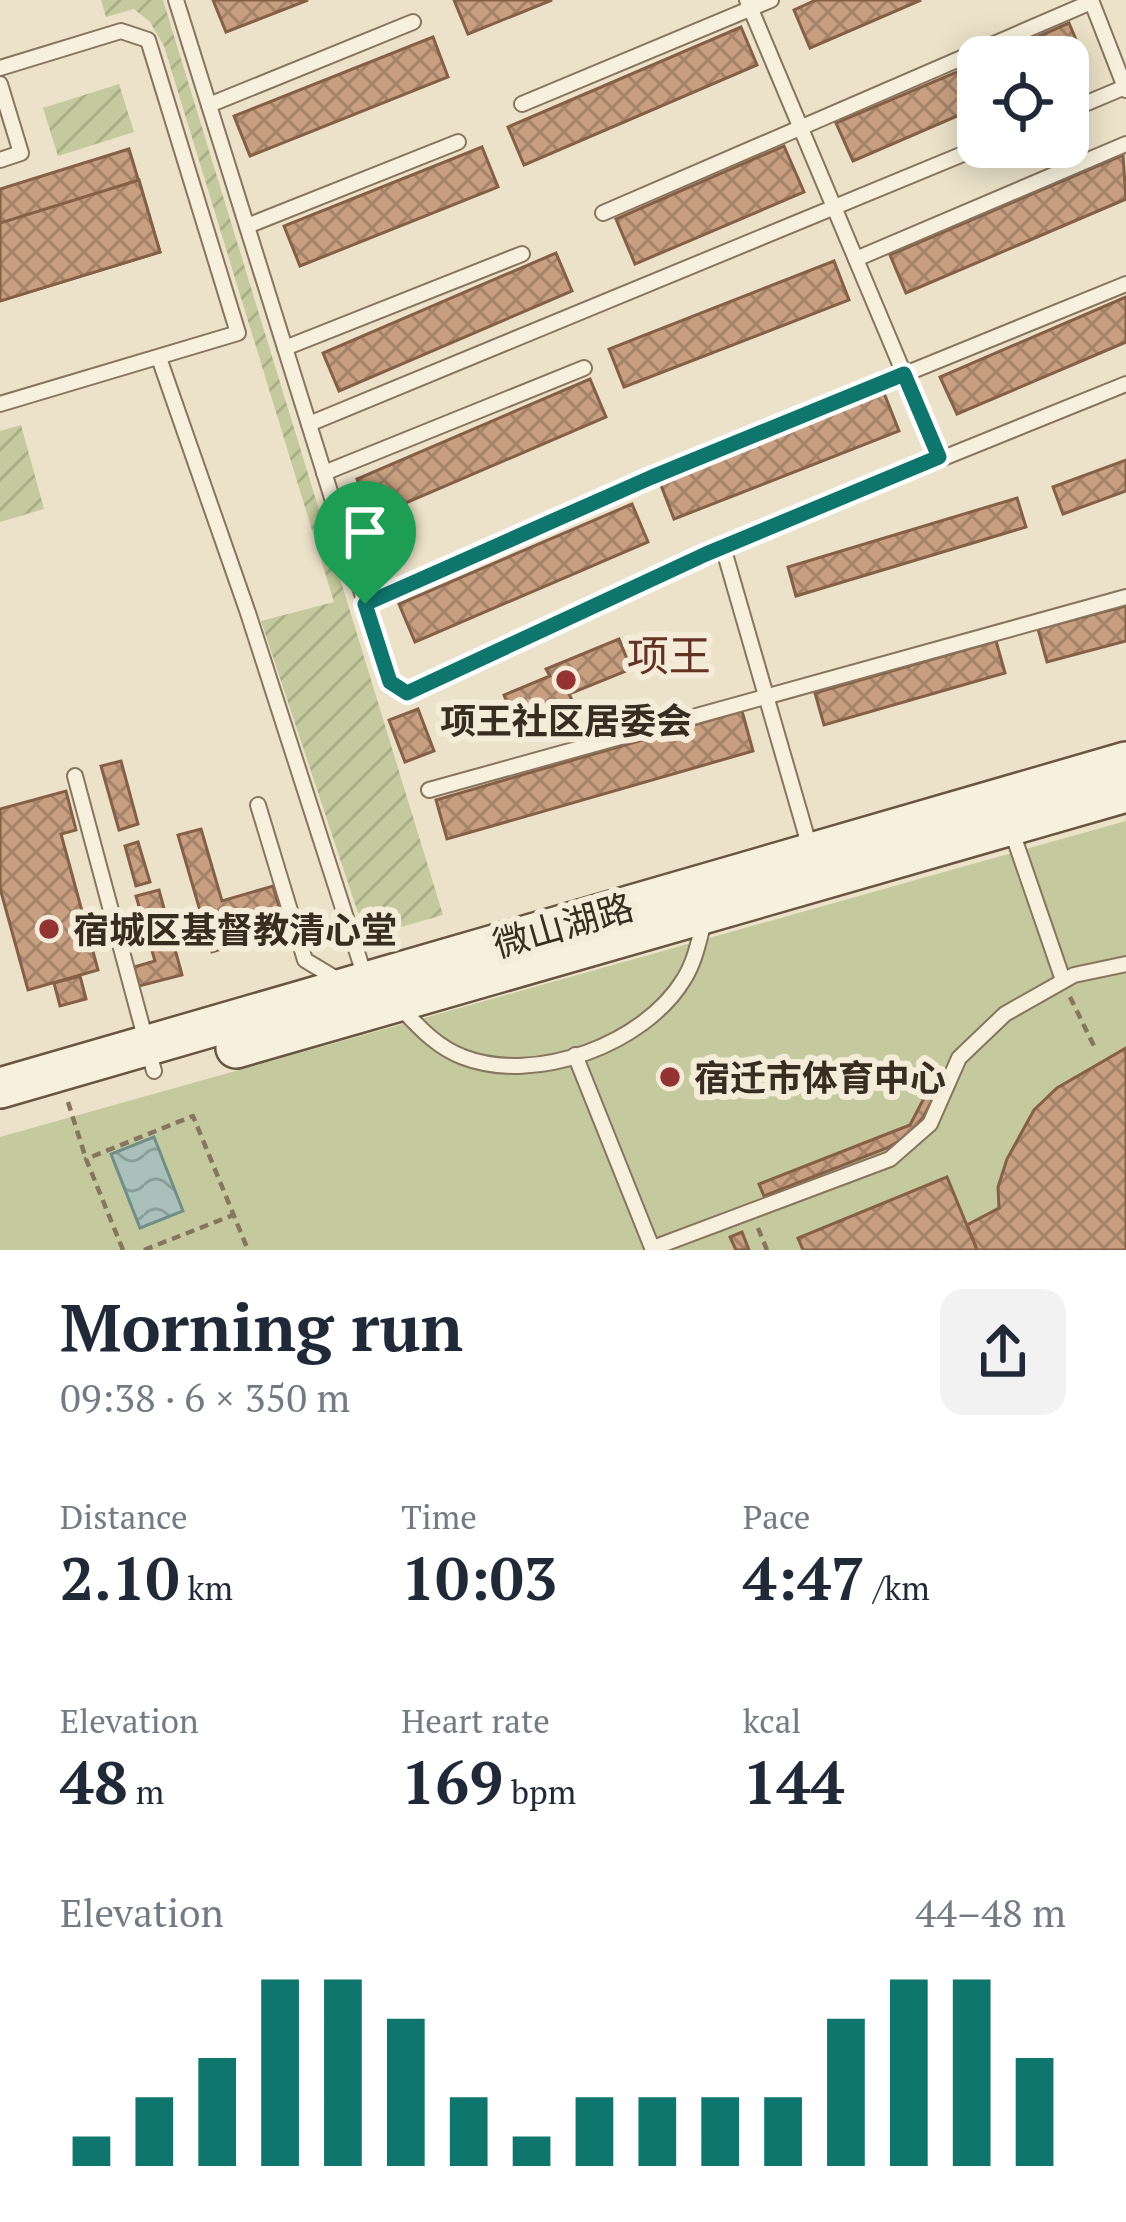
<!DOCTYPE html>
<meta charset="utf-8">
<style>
:root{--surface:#fff;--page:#f2f2f3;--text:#1f2937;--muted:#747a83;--accent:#0f766e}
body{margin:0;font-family:"PT Serif","Noto Sans SC",serif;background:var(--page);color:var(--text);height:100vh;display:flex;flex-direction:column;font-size:45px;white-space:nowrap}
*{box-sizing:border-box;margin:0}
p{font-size:39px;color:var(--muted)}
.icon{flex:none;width:66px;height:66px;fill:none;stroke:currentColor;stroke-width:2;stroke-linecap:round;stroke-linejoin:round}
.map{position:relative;height:1250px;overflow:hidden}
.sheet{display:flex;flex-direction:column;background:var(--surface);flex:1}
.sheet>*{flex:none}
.fabs{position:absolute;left:957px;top:36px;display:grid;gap:24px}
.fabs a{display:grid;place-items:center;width:132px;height:132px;border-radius:24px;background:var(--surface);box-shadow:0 6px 30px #0003;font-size:60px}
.pin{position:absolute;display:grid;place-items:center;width:102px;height:102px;color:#fff;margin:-123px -51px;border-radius:50% 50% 50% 0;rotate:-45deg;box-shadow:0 0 12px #0007}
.pin .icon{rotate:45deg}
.round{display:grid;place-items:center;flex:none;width:126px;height:126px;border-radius:24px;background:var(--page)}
.summary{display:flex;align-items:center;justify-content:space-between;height:204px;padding:0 60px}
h1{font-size:66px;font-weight:800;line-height:90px}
.figures{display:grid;grid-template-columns:repeat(3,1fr);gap:18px;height:204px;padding:12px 60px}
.figures div{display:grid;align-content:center}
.figures b{font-size:60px;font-weight:800}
.figures small{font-size:33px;font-weight:400}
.figures p{font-size:33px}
.chart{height:336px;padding:24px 60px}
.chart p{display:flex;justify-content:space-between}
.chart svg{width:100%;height:216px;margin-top:12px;stroke:var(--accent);stroke-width:6}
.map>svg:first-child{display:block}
.garden{fill:url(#garden-furrows)}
.pitch{fill:#c4ca9d}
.water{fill:url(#water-waves);stroke:#708f88;stroke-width:3}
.building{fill:url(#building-cross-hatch);stroke:#856046;stroke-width:3}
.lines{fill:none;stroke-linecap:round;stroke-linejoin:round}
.lane-casing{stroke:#87755f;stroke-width:18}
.secondary-casing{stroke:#695642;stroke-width:44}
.path{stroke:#87755f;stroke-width:4.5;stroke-dasharray:9 6;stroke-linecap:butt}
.lane{stroke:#f7f0dc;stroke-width:14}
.secondary{stroke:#f7f0dc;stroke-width:39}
.route-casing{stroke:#fff;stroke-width:24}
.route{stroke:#0f766e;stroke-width:15}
.poi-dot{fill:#933432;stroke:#f4ecd8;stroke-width:4.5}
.labels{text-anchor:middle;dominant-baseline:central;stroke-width:12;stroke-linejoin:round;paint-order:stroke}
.poi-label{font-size:36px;font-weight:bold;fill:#392d21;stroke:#f4ecd8;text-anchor:start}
.street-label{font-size:36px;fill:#392d21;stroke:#f4ecd8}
.quarter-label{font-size:42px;fill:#633223;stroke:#f4ecd8}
</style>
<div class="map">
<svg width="1126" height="1250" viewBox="0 0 1126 1250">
<defs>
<pattern id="garden-furrows" width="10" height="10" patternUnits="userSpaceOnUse" patternTransform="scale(3)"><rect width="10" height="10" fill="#c4ca9d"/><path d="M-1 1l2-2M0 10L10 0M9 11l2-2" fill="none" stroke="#a9ae87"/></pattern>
<pattern id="water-waves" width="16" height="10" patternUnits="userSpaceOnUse" patternTransform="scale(3)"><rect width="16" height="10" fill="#a9c1ba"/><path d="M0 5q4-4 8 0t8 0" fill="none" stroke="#8b9d97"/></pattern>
<pattern id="building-cross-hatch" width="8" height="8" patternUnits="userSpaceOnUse" patternTransform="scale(3)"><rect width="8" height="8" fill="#c8a081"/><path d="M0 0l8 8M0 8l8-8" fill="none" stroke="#a38369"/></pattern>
</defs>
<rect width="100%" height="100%" fill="#ece2c9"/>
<g class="garden">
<polygon points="101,0 163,0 443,915 366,937 261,621 334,602 164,46 150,22 134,9 106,17"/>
<polygon points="119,84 134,132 58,156 43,108"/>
<polygon points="21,425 44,509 0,522 0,431"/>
</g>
<polygon class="pitch" points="1126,821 1126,1250 0,1250 0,1137"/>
<polygon class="water" points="154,1137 183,1211 140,1228 111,1154"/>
<g class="building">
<polygon points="213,0 308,0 226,32"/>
<polygon points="454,0 552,0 468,34"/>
<polygon points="816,0 921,0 810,48 794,10"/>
<polygon points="1069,23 1085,61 1068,69 1068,57 991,57"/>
<polygon points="741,27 757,65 524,165 508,127"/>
<polygon points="433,37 448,77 250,156 234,116"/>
<polygon points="978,63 978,107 853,161 836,123"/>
<polygon points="784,146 804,192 635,264 616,219"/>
<polygon points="482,147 498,187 300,266 284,226"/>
<polygon points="129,149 160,252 0,301 0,189"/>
<polygon points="1123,155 1126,199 906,293 890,255"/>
<polygon points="139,180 160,252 0,301 0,223"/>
<polygon points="556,253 572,291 339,391 323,353"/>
<polygon points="834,261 849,300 624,387 609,349"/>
<polygon points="1126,297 1126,342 957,414 940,377"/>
<polygon points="590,379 606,417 373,517 357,479"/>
<polygon points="884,393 899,431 674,519 659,480"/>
<polygon points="1126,460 1126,491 1063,514 1053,487"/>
<polygon points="1017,498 1026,527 796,596 788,567"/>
<polygon points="632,504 648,542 415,642 399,604"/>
<polygon points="1126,606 1126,641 1047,662 1038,629"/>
<polygon points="619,639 631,669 569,694 574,704 517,727 504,695 550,676 546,669"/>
<polygon points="996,641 1005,673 824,725 815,693"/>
<polygon points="418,709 434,751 405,762 389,720"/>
<polygon points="742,711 753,751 447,839 436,800"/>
<polygon points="121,761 138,824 119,830 101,766"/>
<polygon points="66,791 76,830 61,834 98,970 28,990 0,888 0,809"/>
<polygon points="201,829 222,901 273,886 286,930 212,952 178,835"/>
<polygon points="138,842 150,882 136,886 125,846"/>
<polygon points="159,890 182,975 139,986 134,967 155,961 136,896"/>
<polygon points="80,976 86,999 60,1006 54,983"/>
<polygon points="1126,1048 1126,1250 977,1250 967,1225 999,1208 998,1187 1007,1159 1034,1110 1057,1088"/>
<polygon points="936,1075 943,1079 923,1118 909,1135 887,1148 764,1196 759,1184 910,1125"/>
<polygon points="947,1177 977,1250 803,1250 798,1238"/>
<polygon points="742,1232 749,1250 736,1250 730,1237"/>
</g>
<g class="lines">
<defs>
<g id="lane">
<polyline points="176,0 390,683 407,693 706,554 1126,384"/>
<polyline points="747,0 939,457"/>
<polyline points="1091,0 1126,90"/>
<polyline points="0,68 121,31 148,40 238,333 0,404"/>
<polyline points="0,84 21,153 0,160"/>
<polyline points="522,104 771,0"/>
<polyline points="209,105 413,22"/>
<polyline points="1068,111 1125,87"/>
<polyline points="603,213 1091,2"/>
<polyline points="247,226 458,142"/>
<polyline points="856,259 1126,144"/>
<polyline points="285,348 522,254"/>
<polyline points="159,358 248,613 366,980"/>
<polyline points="309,424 980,147"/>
<polyline points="324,473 584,368"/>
<polyline points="723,547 810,848"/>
<polyline points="365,604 652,477 1126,284"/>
<polyline points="75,776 154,1071"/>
<polyline points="429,790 1126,597"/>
<polyline points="258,805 305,960 340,981"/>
<polyline points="1010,826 1063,980"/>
<path d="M399,1006C418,1026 436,1047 463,1057C535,1085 645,1044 684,979C696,960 699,938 705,918"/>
<polyline points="575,1055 653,1250"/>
<polyline points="653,1248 890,1159 930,1124 959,1058 1005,1014 1074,975 1126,964"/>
</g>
<g id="secondary">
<polyline points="236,1048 1126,792"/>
<polyline points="0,1088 1126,762"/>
</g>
</defs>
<use href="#lane" class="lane-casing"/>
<use href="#secondary" class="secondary-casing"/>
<g class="path">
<polyline points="1070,997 1096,1050"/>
<polyline points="68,1102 86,1159"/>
<polyline points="758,1228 767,1250"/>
<polyline points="123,1250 86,1159 193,1116 248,1250"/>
<polyline points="144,1250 233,1215"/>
</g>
<use href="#lane" class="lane"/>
<use href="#secondary" class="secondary"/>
</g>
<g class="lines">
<defs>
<polygon id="route" points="904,374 939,457 706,554 407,693 390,682 365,604 652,477"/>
</defs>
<use href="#route" class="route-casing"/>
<use href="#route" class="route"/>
</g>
<g class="poi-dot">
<circle cx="566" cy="680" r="12"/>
<circle cx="49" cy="929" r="12"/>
<circle cx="670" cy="1077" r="12"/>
</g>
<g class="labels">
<g class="poi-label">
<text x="566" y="720" text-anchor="middle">项王社区居委会</text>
<text x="73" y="929">宿城区基督教清心堂</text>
<text x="694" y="1077">宿迁市体育中心</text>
</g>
<g class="street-label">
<text transform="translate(563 925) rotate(-16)">微山湖路</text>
</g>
<g class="quarter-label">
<text x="669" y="655">项王</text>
</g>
</g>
</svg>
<div class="fabs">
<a><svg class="icon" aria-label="locate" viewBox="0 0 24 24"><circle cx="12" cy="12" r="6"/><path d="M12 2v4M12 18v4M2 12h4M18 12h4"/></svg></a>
</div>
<div class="pin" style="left:365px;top:604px;background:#1e9e55"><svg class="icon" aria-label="arrive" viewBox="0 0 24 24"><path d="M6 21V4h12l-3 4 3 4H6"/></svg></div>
</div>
<section class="sheet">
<div class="summary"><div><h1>Morning run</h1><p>09:38 · 6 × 350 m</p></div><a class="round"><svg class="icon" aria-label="share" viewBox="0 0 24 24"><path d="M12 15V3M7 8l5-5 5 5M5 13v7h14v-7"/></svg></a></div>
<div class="figures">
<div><p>Distance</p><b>2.10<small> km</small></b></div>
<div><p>Time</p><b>10:03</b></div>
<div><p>Pace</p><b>4:47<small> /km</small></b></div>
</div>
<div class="figures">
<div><p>Elevation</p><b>48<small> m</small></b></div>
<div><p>Heart rate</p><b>169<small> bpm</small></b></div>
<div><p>kcal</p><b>144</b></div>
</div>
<div class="chart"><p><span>Elevation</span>44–48 m</p>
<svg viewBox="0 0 160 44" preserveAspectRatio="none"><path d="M5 44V38M15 44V30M25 44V22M35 44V6M45 44V6M55 44V14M65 44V30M75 44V38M85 44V30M95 44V30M105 44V30M115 44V30M125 44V14M135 44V6M145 44V6M155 44V22"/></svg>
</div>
</section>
